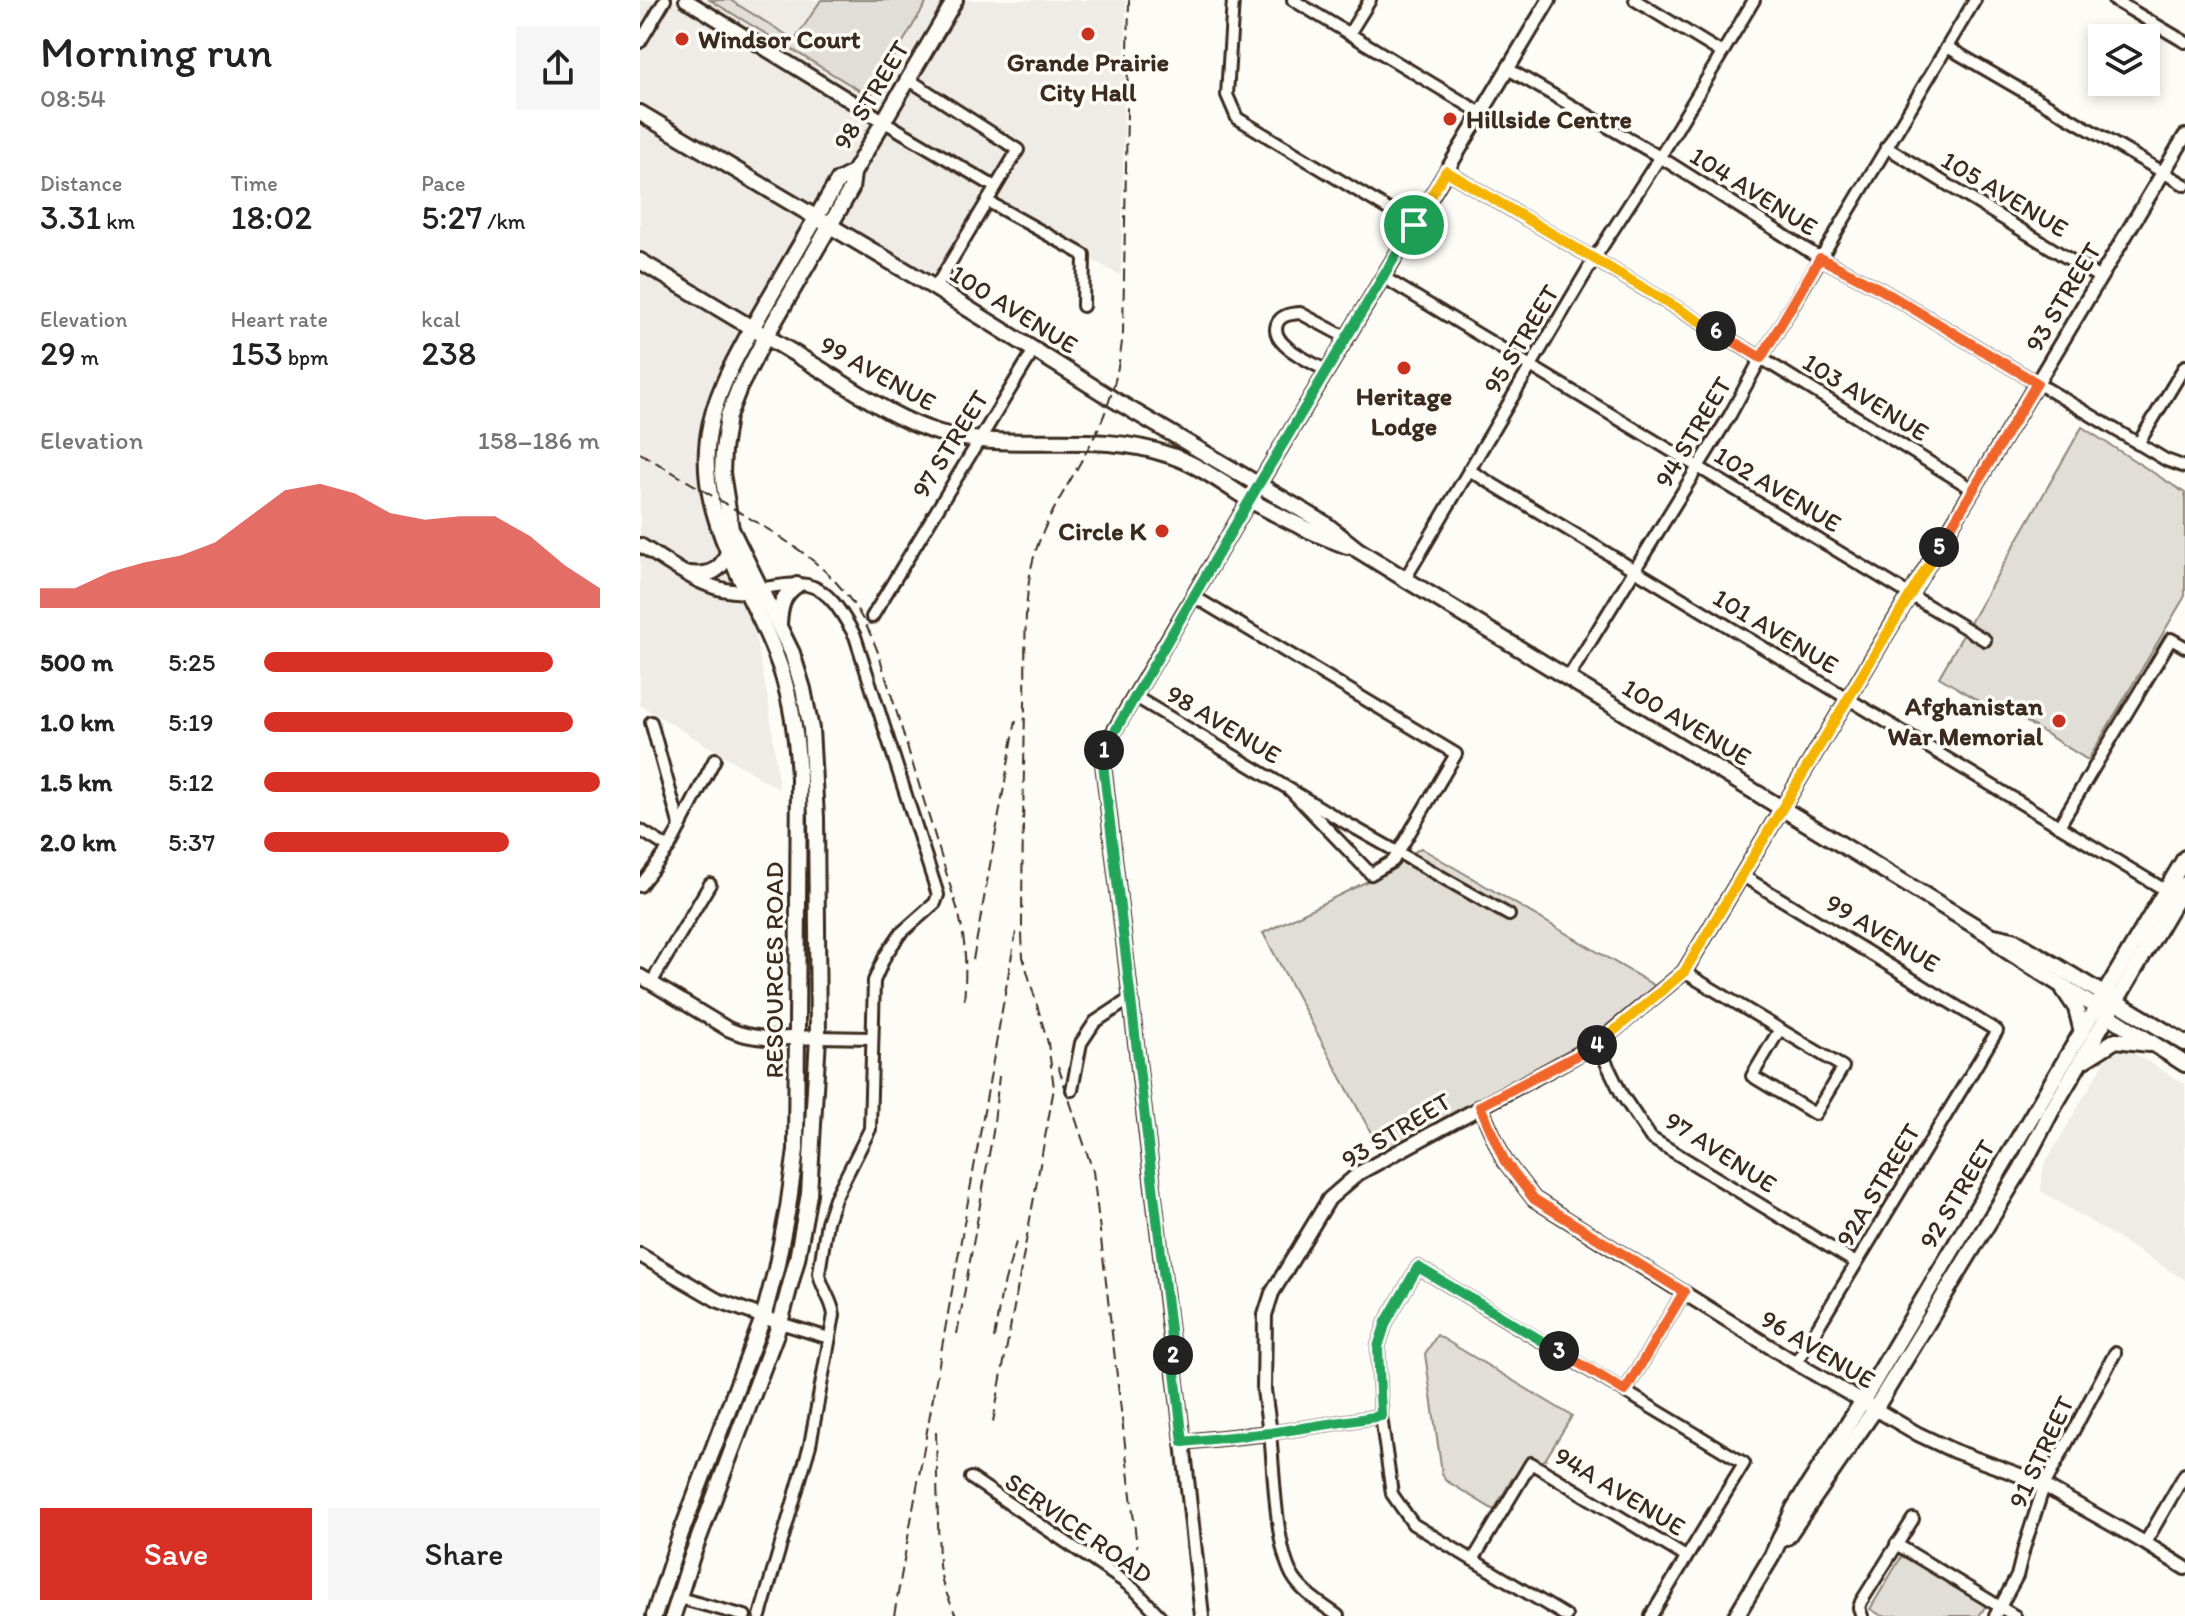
<!DOCTYPE html>
<meta charset="utf-8">
<style>
:root{--surface:#fff;--page:#f6f6f6;--text:#222;--muted:#767676;--accent:#d93025}
body{margin:0;font-family:Itim,sans-serif;background:var(--page);color:var(--text);height:100vh;display:flex;flex-direction:column;font-size:30px;white-space:nowrap}
*{box-sizing:border-box;margin:0}
p{font-size:26px;color:var(--muted)}
.icon{flex:none;width:44px;height:44px;fill:none;stroke:currentColor;stroke-width:2;stroke-linecap:round;stroke-linejoin:round}
.map{position:relative;flex:1;overflow:hidden}
.drawer{display:flex;flex-direction:column;background:var(--surface);width:640px}
.drawer>*{flex:none}
.controls{position:absolute;left:1448px;top:24px;display:grid;gap:16px}
.controls a{display:grid;place-items:center;width:72px;height:72px;border-radius:0px;background:var(--surface);box-shadow:0 4px 12px #0003;font-size:40px}
.pin{position:absolute;display:grid;place-items:center;width:68px;height:68px;color:#fff;margin:-34px;border:4px solid #fff;border-radius:50%;box-shadow:0 2px 8px #0007}
.km{position:absolute;width:40px;height:40px;margin:-20px;border-radius:50%;background:#222;color:#fff;font-size:22px;line-height:40px;text-align:center}
.round{display:grid;place-items:center;flex:none;width:84px;height:84px;border-radius:0px;background:var(--page)}
.headline{display:flex;align-items:center;justify-content:space-between;height:136px;padding:0 40px}
h1{font-size:44px;font-weight:600;line-height:60px}
.metrics{display:grid;grid-template-columns:repeat(3,1fr);gap:12px;height:136px;padding:8px 40px}
.metrics div{display:grid;align-content:center}
.metrics b{font-size:34px;font-weight:600}
.metrics small{font-size:22px;font-weight:400}
.metrics p{font-size:22px}
.chart{height:224px;padding:16px 40px}
.chart p{display:flex;justify-content:space-between}
.chart svg{width:100%;height:144px;margin-top:8px;fill:var(--accent);opacity:.7}
.primary-button{display:flex;gap:16px;margin-top:auto;padding:16px 40px}
.primary-button a{flex:1;height:92px;border-radius:0px;background:var(--accent);color:#fff;font-size:32px;font-weight:600;line-height:92px;text-align:center}
.primary-button a+a{background:var(--page);color:var(--text)}
ul{padding:0 40px;list-style:none;font-size:26px}
li{display:grid;grid-template-columns:128px 96px 1fr;align-items:center;height:60px}
li i{height:20px;border-radius:10px;background:var(--accent)}
main{display:flex;flex:1;min-height:0}
.map>svg:first-child{display:block}
.built{fill:#efece7}
.green{fill:#e1ded7;stroke:#8e847a;stroke-width:2}
.lines{fill:none;stroke-linecap:round;stroke-linejoin:round}
.minor-casing{stroke:#3b2a1e;stroke-width:16}
.tertiary-casing{stroke:#3b2a1e;stroke-width:18}
.secondary-casing{stroke:#3b2a1e;stroke-width:20}
.minor{stroke:#fdfcf7;stroke-width:10}
.tertiary{stroke:#fdfcf7;stroke-width:12}
.secondary{stroke:#fdfcf7;stroke-width:14}
.rail{stroke:#3b2a1e;stroke-width:2;stroke-dasharray:12 6;stroke-linecap:butt}
.split-1-casing{stroke:#fff;stroke-width:16}
.split-2-casing{stroke:#fff;stroke-width:16}
.split-3-casing{stroke:#fff;stroke-width:16}
.split-4-casing{stroke:#fff;stroke-width:16}
.split-5-casing{stroke:#fff;stroke-width:16}
.split-6-casing{stroke:#fff;stroke-width:16}
.split-7-casing{stroke:#fff;stroke-width:16}
.split-1{stroke:#22a559;stroke-width:10}
.split-2{stroke:#22a559;stroke-width:10}
.split-3{stroke:#22a559;stroke-width:10}
.split-4{stroke:#f0652b;stroke-width:10}
.split-5{stroke:#f5b400;stroke-width:10}
.split-6{stroke:#f0652b;stroke-width:10}
.split-7{stroke:#f5b400;stroke-width:10}
.poi-dot{fill:#c8321e;stroke:#fdfcf7;stroke-width:3}
.labels{text-anchor:middle;dominant-baseline:central;stroke-width:7;stroke-linejoin:round;paint-order:stroke}
.poi-label{font-size:26px;font-weight:bold;fill:#3b2a1e;stroke:#fdfcf7;text-anchor:start}
.street-label{font-size:26px;fill:#3b2a1e;stroke:#fdfcf7}
</style>
<main>
<section class="drawer">
<div class="headline"><div><h1>Morning run</h1><p>08:54</p></div><a class="round"><svg class="icon" aria-label="share" viewBox="0 0 24 24"><path d="M12 15V3M7 8l5-5 5 5M5 13v7h14v-7"/></svg></a></div>
<div class="metrics">
<div><p>Distance</p><b>3.31<small> km</small></b></div>
<div><p>Time</p><b>18:02</b></div>
<div><p>Pace</p><b>5:27<small> /km</small></b></div>
</div>
<div class="metrics">
<div><p>Elevation</p><b>29<small> m</small></b></div>
<div><p>Heart rate</p><b>153<small> bpm</small></b></div>
<div><p>kcal</p><b>238</b></div>
</div>
<div class="chart"><p><span>Elevation</span>158–186 m</p>
<svg viewBox="0 0 160 44" preserveAspectRatio="none"><path d="M0 44V38L10 38L20 33L30 30L40 28L50 24L60 16L70 8L80 6L90 9L100 15L110 17L120 16L130 16L140 22L150 31L160 38V44z"/></svg>
</div>
<ul>
<li><b>500 m</b>5:25<i style="width:86%"></i></li>
<li><b>1.0 km</b>5:19<i style="width:92%"></i></li>
<li><b>1.5 km</b>5:12<i style="width:100%"></i></li>
<li><b>2.0 km</b>5:37<i style="width:73%"></i></li>
</ul>
<div class="primary-button"><a>Save</a><a>Share</a></div>
</section>
<div class="map">
<svg width="1545" height="1616" viewBox="0 0 1545 1616">
<rect width="100%" height="100%" fill="#fdfcf7"/>
<filter id="ink" filterUnits="userSpaceOnUse"><feTurbulence type="fractalNoise" baseFrequency=".0125" numOctaves="2"/><feDisplacementMap in="SourceGraphic" scale="16" xChannelSelector="R" yChannelSelector="G"/><feConvolveMatrix kernelMatrix="1 2 1 2 8 2 1 2 1" color-interpolation-filters="sRGB"/></filter>
<g filter="url(#ink)">
<g class="built">
<polygon points="0,0 486,0 481,276 347,201 295,288 189,227 88,416 87,505 71,495 106,591 129,704 139,789 0,705"/>
<polygon points="1487,1049 1545,1084 1545,1280 1401,1191 1403,1167 1468,1056"/>
</g>
<g class="green">
<polygon points="70,0 90,0 155,40 181,0 288,0 232,94 224,93"/>
<polygon points="1442,427 1545,493 1545,596 1448,760 1348,698 1344,704 1299,677"/>
<polygon points="781,848 1027,993 957,1050 742,1153 623,933 734,878"/>
<polygon points="797,1335 932,1416 905,1460 873,1477 854,1510 805,1480 802,1473 785,1354"/>
<polygon points="1263,1554 1347,1604 1339,1616 1242,1616 1230,1609"/>
</g>
<g class="lines">
<defs>
<g id="minor">
<polyline points="593,0 587,95 597,118 774,225"/>
<polyline points="653,0 841,113"/>
<polyline points="995,0 1082,53"/>
<polyline points="1474,0 1545,42"/>
<polyline points="709,34 730,0"/>
<polyline points="0,42 25,0"/>
<polyline points="1307,47 1545,185"/>
<polyline points="868,69 1020,157 1180,258 1240,289 1526,460 1545,467"/>
<polyline points="268,79 378,150 295,288"/>
<polyline points="243,121 355,187"/>
<polyline points="1246,147 1460,278"/>
<polyline points="806,171 1121,358 1334,490"/>
<polyline points="347,201 444,255 443,306"/>
<polyline points="743,277 1345,640"/>
<path d="M687,371C672,362 629,345 637,324C641,314 652,314 660,313L707,338"/>
<polyline points="1498,444 1545,366"/>
<polyline points="829,470 1545,902"/>
<polyline points="765,579 954,259 1020,157 1114,0"/>
<polyline points="553,596 816,754 753,861 731,874 650,790"/>
<polyline points="232,617 394,350"/>
<polyline points="928,678 1090,415 1121,358 1335,0"/>
<polyline points="494,696 699,819 869,915"/>
<polyline points="11,722 40,827"/>
<polyline points="1419,826 1531,639 1545,647"/>
<polyline points="0,830 29,848"/>
<polyline points="1103,876 1357,1031 1156,1363"/>
<polyline points="0,886 29,848 75,759"/>
<polyline points="1044,972 1203,1067 1175,1114 1112,1076 1140,1029"/>
<polyline points="11,983 70,884"/>
<polyline points="178,1037 232,1038"/>
<polyline points="957,1044 982,1095 1011,1138 1216,1263"/>
<polyline points="432,1090 441,1043 455,1022 490,999"/>
<polyline points="140,1323 189,1338"/>
<polyline points="985,1391 1044,1292"/>
<polyline points="331,1478 482,1580 495,1590 520,1616"/>
<polyline points="1505,1543 1545,1474"/>
<polyline points="1256,1544 1375,1616"/>
<polyline points="833,1560 891,1463 1046,1557"/>
<polyline points="39,1598 105,1616"/>
<path d="M120,1616L170,1445L194,1315C192,1299 181,1288 179,1273L187,1222L195,1198L230,1129L234,981L245,956L260,934L295,903L298,895L215,636C204,617 191,590 167,585C153,582 136,587 121,588"/>
<path d="M698,1616C682,1604 662,1593 652,1575C635,1544 634,1470 630,1433L741,1416"/>
<polyline points="926,1616 773,1524 752,1494 741,1416 738,1347 746,1322 778,1267 1104,1463 1011,1616"/>
<polyline points="1222,1616 1219,1608 1221,1602 1273,1519"/>
<polyline points="1355,1616 1377,1576 1384,1548 1404,1486 1475,1353"/>
</g>
<g id="tertiary">
<polyline points="46,0 243,121"/>
<path d="M0,545C34,565 72,599 114,590"/>
<path d="M0,976L88,1029C116,1042 148,1038 178,1037"/>
<polyline points="840,1106 864,1160 894,1199 1156,1363 1278,1434 1314,1451 1382,1476 1404,1486 1505,1543 1545,1568"/>
<polyline points="0,1255 77,1300 140,1323"/>
<polyline points="543,1442 630,1433 624,1390 625,1315 632,1293 689,1199 719,1173 957,1044 1044,972 1545,136"/>
<polyline points="562,1616 543,1442 462,755 466,745 619,484 909,0"/>
</g>
<g id="secondary">
<polyline points="0,113 295,288 471,398 684,523 718,550 765,579 1350,935 1366,950 1545,1064"/>
<path d="M0,261C59,296 118,332 177,367C216,391 255,420 300,433C375,453 454,429 529,455C558,464 582,483 608,499C640,517 672,533 707,546"/>
<path d="M49,574C69,576 81,572 88,552"/>
<path d="M139,624C140,607 142,595 157,585"/>
<polyline points="1350,935 1373,940 1545,1043"/>
<polyline points="1424,990 1436,1008 1442,1032"/>
<polyline points="1444,1060 1476,1040 1509,1044"/>
<polyline points="1147,1537 1235,1409 1381,1169 1412,1110 1545,884"/>
<path d="M14,1616L40,1536L123,1318L136,1269L148,1208L156,1150L159,778C157,735 151,693 135,653C122,619 103,587 89,553C43,447 74,394 127,302C151,261 174,221 198,181L213,173"/>
<polyline points="33,1616 52,1556 140,1323 157,1259 169,1194 178,1037 176,817 171,729 163,689 152,653 91,529 82,473 83,450 88,416 99,388 126,336 211,189 213,173 315,0"/>
<polyline points="1096,1616 1132,1556 1154,1508 1222,1402 1545,858"/>
</g>
</defs>
<use href="#minor" class="minor-casing"/>
<use href="#tertiary" class="tertiary-casing"/>
<use href="#secondary" class="secondary-casing"/>
<use href="#minor" class="minor"/>
<use href="#tertiary" class="tertiary"/>
<use href="#secondary" class="secondary"/>
<g class="rail">
<path d="M0,453C32,472 64,491 96,510C163,550 211,578 239,655L318,911C327,946 326,970 324,1006"/>
<polyline points="333,960 376,720"/>
<polyline points="418,1066 453,1171 497,1547"/>
<polyline points="317,1334 353,1132 359,1076"/>
<polyline points="354,1339 361,1295 376,1242"/>
<path d="M353,1422L414,1088L408,1043L383,957L382,934C382,857 384,780 385,703C386,660 383,611 391,569C400,524 430,484 451,443C470,408 479,372 483,333L489,0"/>
<polyline points="296,1432 299,1566 303,1585 316,1616"/>
<polyline points="254,1616 376,932"/>
</g>
</g>
</g>
<g class="lines" filter="url(#ink)">
<defs>
<polyline id="split-1" points="464,750 619,484 774,225"/>
<polyline id="split-2" points="464,750 462,755 533,1355"/>
<polyline id="split-3" points="533,1355 543,1442 630,1433 741,1416 738,1347 746,1322 778,1267 919,1351"/>
<polyline id="split-4" points="919,1351 985,1391 1044,1292 894,1199 864,1160 840,1106 957,1045"/>
<polyline id="split-5" points="957,1045 1044,972 1299,547"/>
<polyline id="split-6" points="1076,331 1121,358 1180,258 1240,289 1397,383 1299,547"/>
<polyline id="split-7" points="774,225 806,171 1076,331"/>
</defs>
<use href="#split-1" class="split-1-casing"/>
<use href="#split-2" class="split-2-casing"/>
<use href="#split-3" class="split-3-casing"/>
<use href="#split-4" class="split-4-casing"/>
<use href="#split-5" class="split-5-casing"/>
<use href="#split-6" class="split-6-casing"/>
<use href="#split-7" class="split-7-casing"/>
<use href="#split-1" class="split-1"/>
<use href="#split-2" class="split-2"/>
<use href="#split-3" class="split-3"/>
<use href="#split-4" class="split-4"/>
<use href="#split-5" class="split-5"/>
<use href="#split-6" class="split-6"/>
<use href="#split-7" class="split-7"/>
</g>
<g class="poi-dot">
<circle cx="448" cy="34" r="8"/>
<circle cx="42" cy="39" r="8"/>
<circle cx="810" cy="119" r="8"/>
<circle cx="764" cy="368" r="8"/>
<circle cx="522" cy="531" r="8"/>
<circle cx="1419" cy="721" r="8"/>
</g>
<g class="labels">
<g class="poi-label">
<text x="58" y="39">Windsor Court</text>
<text x="448" y="62" text-anchor="middle">Grande Prairie<tspan x="448" dy="30">City Hall</tspan></text>
<text x="826" y="119">Hillside Centre</text>
<text x="764" y="396" text-anchor="middle">Heritage<tspan x="764" dy="30">Lodge</tspan></text>
<text x="506" y="531" text-anchor="end">Circle K</text>
<text x="1403" y="706" text-anchor="end">Afghanistan<tspan x="1403" dy="30">War Memorial</tspan></text>
</g>
<g class="street-label">
<text transform="translate(231 95) rotate(-59)">98 STREET</text>
<text transform="translate(1114 191) rotate(32)">104 AVENUE</text>
<text transform="translate(1365 194) rotate(31)">105 AVENUE</text>
<text transform="translate(1423 297) rotate(-59)">93 STREET</text>
<text transform="translate(374 309) rotate(32)">100 AVENUE</text>
<text transform="translate(881 339) rotate(-59)">95 STREET</text>
<text transform="translate(238 373) rotate(29)">99 AVENUE</text>
<text transform="translate(1226 397) rotate(32)">103 AVENUE</text>
<text transform="translate(1053 432) rotate(-59)">94 STREET</text>
<text transform="translate(310 444) rotate(-58)">97 STREET</text>
<text transform="translate(1138 489) rotate(31)">102 AVENUE</text>
<text transform="translate(1136 631) rotate(31)">101 AVENUE</text>
<text transform="translate(1047 722) rotate(31)">100 AVENUE</text>
<text transform="translate(584 724) rotate(31)">98 AVENUE</text>
<text transform="translate(1243 933) rotate(31)">99 AVENUE</text>
<text transform="translate(134 970) rotate(-90)">RESOURCES ROAD</text>
<text transform="translate(756 1130) rotate(-31)">93 STREET</text>
<text transform="translate(1081 1152) rotate(33)">97 AVENUE</text>
<text transform="translate(1238 1185) rotate(-59)">92A STREET</text>
<text transform="translate(1317 1194) rotate(-59)">92 STREET</text>
<text transform="translate(1178 1349) rotate(31)">96 AVENUE</text>
<text transform="translate(1401 1452) rotate(-65)">91 STREET</text>
<text transform="translate(980 1491) rotate(31)">94A AVENUE</text>
<text transform="translate(439 1528) rotate(35)">SERVICE ROAD</text>
</g>
</g>
</svg>
<div class="controls">
<a><svg class="icon" aria-label="layers" viewBox="0 0 24 24"><path d="M12 4l9 5-9 5-9-5zM3 14l9 5 9-5"/></svg></a>
</div>
<div class="pin" style="left:774px;top:225px;background:#1e9e55"><svg class="icon" aria-label="arrive" viewBox="0 0 24 24"><path d="M6 21V4h12l-3 4 3 4H6"/></svg></div>
<b class="km" style="left:464px;top:750px">1</b>
<b class="km" style="left:533px;top:1355px">2</b>
<b class="km" style="left:919px;top:1351px">3</b>
<b class="km" style="left:957px;top:1045px">4</b>
<b class="km" style="left:1299px;top:547px">5</b>
<b class="km" style="left:1076px;top:331px">6</b>
</div>
</main>
